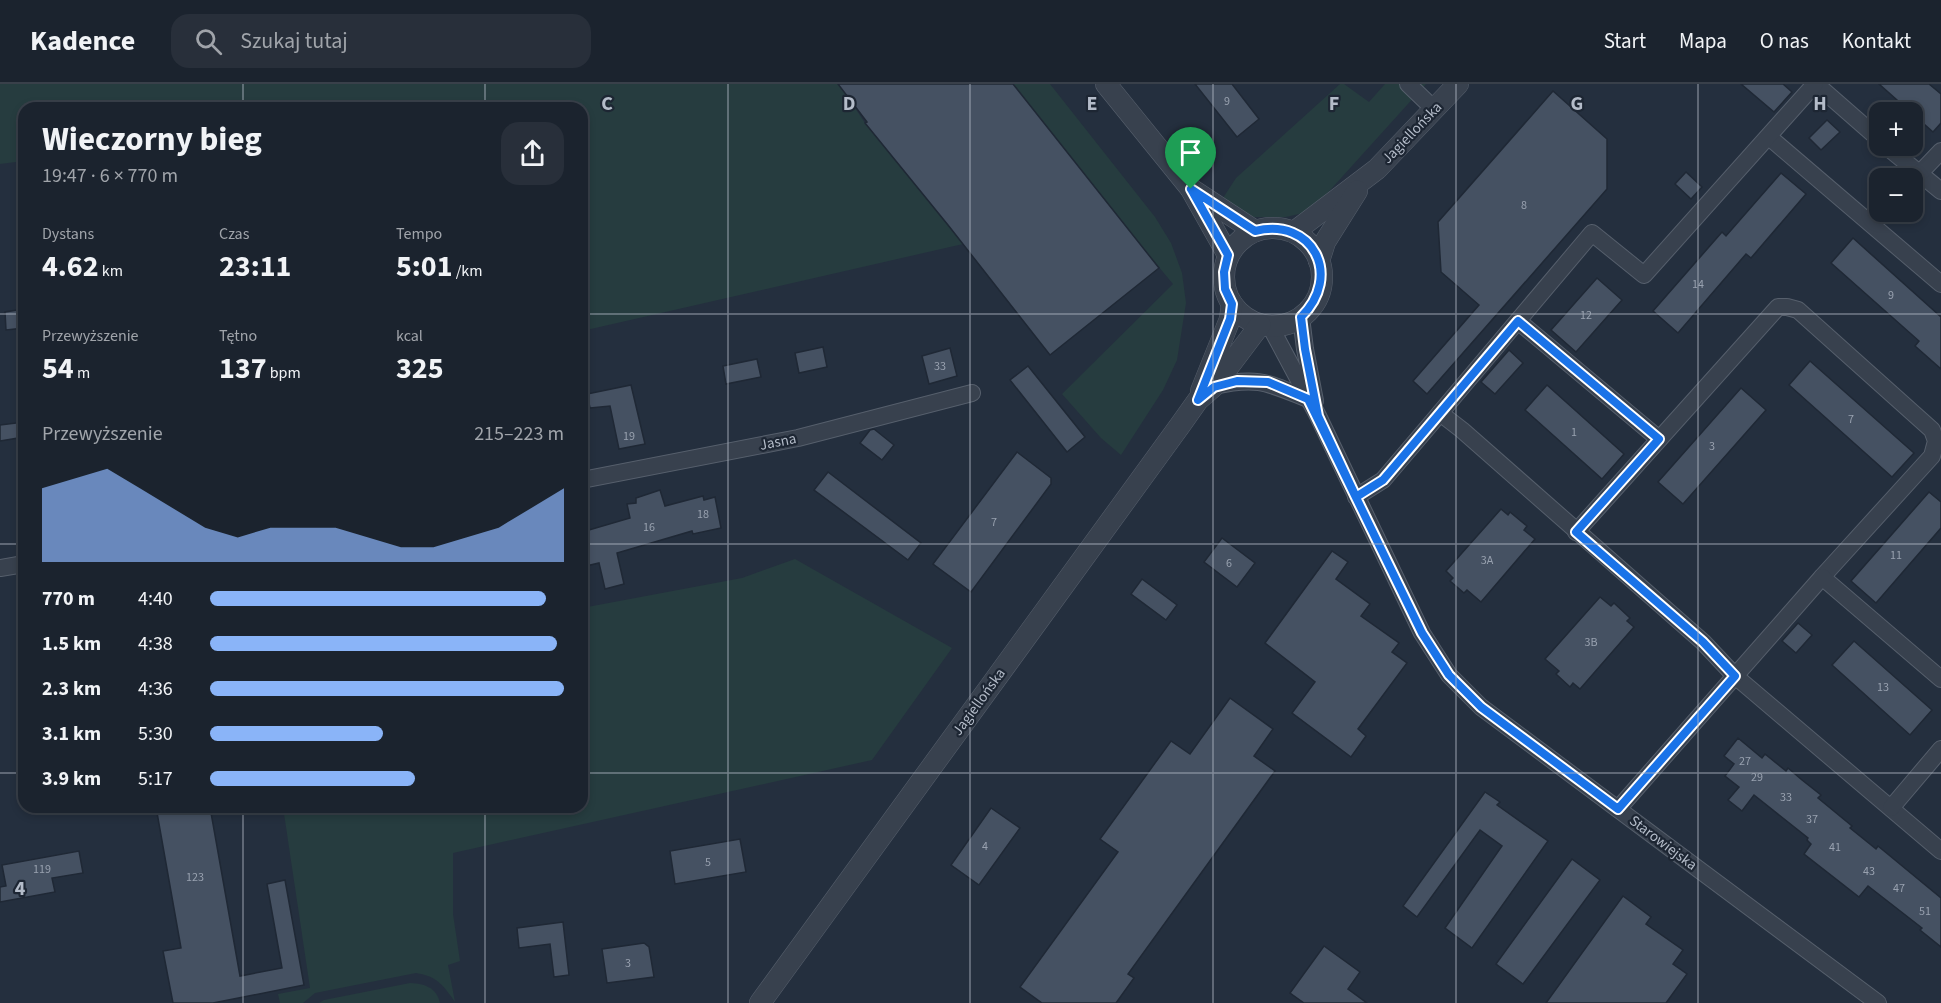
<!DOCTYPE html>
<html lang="pl">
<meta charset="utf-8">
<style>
:root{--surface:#1b232e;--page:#282f3a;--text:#f1f3f6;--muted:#a0a4aa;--line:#39404a;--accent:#8ab4f8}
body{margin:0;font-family:"Source Sans 3",sans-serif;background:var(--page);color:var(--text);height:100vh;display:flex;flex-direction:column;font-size:22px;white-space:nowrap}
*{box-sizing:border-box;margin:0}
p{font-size:20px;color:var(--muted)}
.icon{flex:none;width:33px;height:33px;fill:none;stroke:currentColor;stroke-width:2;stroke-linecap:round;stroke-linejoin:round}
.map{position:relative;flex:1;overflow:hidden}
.details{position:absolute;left:18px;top:18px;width:570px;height:711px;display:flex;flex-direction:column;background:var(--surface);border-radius:18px;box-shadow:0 3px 9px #0003,0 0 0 2px var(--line)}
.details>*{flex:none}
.buttons{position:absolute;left:1869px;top:18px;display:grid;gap:12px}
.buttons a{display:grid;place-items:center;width:54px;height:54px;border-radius:12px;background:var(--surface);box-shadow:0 3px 9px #0003,0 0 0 2px var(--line);font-size:30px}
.pin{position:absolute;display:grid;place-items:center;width:51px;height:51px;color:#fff;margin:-62px -26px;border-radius:50% 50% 50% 0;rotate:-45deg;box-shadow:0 0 6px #0007}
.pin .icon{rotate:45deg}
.round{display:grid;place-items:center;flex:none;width:63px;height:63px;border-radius:18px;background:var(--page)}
.overview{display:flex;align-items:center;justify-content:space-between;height:102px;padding:0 24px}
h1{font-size:33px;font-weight:700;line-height:45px}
.figures{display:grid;grid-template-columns:repeat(3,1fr);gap:9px;height:102px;padding:6px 24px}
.figures div{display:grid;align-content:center}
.figures b{font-size:30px;font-weight:700}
.figures small{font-size:16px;font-weight:400}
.figures p{font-size:16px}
.chart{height:168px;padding:12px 24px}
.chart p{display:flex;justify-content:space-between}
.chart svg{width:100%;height:108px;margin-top:6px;fill:var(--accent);opacity:.7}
ul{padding:0 24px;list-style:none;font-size:20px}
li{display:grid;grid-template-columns:96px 72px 1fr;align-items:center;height:45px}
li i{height:15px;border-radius:8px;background:var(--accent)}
header{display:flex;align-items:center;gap:36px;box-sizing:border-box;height:84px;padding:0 30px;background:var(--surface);border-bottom:2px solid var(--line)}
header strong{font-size:28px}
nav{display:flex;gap:33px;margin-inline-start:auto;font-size:21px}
.search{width:420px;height:54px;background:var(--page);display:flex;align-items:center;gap:15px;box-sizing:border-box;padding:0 21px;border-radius:18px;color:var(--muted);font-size:22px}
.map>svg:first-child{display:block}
.green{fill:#263c3f}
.building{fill:#455162;stroke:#1f2835;stroke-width:1.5}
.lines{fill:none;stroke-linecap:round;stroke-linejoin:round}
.minor-casing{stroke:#565f6c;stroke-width:18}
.tertiary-casing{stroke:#565f6c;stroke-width:22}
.minor{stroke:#38414e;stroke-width:16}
.tertiary{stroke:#38414e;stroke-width:21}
.route-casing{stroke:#fff;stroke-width:12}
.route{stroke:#1a73e8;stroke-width:8}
.grid{fill:none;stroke:#b4bcc9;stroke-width:1.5;stroke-opacity:0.55}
.labels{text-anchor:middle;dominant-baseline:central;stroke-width:4.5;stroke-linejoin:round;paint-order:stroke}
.number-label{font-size:12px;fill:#98a1af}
.street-label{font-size:15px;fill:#b4bcc9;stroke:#1d2633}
.grid-label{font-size:20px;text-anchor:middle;font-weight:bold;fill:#b4bcc9;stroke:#1d2633;stroke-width:4.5;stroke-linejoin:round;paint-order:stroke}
</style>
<header>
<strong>Kadence</strong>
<div class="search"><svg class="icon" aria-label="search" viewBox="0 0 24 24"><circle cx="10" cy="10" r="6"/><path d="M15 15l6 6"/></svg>Szukaj tutaj</div>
<nav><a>Start</a><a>Mapa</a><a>O nas</a><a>Kontakt</a></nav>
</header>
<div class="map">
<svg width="1941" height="919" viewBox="0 0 1941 919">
<rect width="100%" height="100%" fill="#242f3e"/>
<g class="green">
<polygon points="0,0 839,0 865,39 963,160 582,247 582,24 24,24 24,77 0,80"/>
<polygon points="1013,0 1050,0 1155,133 1171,159 1182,189 1186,219 1177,276 1163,306 1121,371 1101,354 1062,310 1173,200 1119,135"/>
<polygon points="1340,0 1344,0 1369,18 1385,0 1426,0 1323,114 1307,128 1286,133 1254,133 1233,125 1223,114 1236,94"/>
<path d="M795,475L952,564L872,676L453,769V830L460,877L448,881L455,918C444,902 437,892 416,889L315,909L303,919H280L278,910L310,904L283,723H582V524L742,494Z"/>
<path d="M410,899C425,900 436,903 440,919H319L324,916Z"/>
</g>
<g class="building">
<polygon points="838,0 1013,0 1159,184 1050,271 948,141 865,39 867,38"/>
<polygon points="1195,0 1232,0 1259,35 1237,53"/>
<polygon points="1741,0 1783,0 1792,8 1774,28"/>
<polygon points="1879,0 1929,0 1941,10 1941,39 1933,48"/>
<polygon points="1553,7 1607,55 1607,105 1427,310 1413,297 1479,221 1441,188 1438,138"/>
<polygon points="1827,36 1840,48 1821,66 1809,54"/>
<polygon points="1686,88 1702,103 1691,115 1675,100"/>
<polygon points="1781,89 1806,110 1751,174 1746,170 1678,249 1653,227 1722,148 1726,152"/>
<polygon points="1853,154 1941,233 1941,285 1915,262 1919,257 1831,179"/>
<polygon points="1597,194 1622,216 1576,268 1551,246"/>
<polygon points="24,225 24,244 6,246 5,228"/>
<polygon points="823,263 827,283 799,289 795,269"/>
<polygon points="950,264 957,292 929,300 922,272"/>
<polygon points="1509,266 1523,279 1495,310 1481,298"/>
<polygon points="757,275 761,293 726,300 723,282"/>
<polygon points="1810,277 1914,369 1892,393 1789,301"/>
<polygon points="1028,282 1085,353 1067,368 1010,296"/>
<polygon points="631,301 645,360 619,365 610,322 590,324 587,310"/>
<polygon points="1547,301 1624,370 1602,395 1525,326"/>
<polygon points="1741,304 1766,326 1683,420 1658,398"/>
<polygon points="24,338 24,353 0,357 0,341"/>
<polygon points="874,345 894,361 882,376 860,359 870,346"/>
<polygon points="1017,368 1051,394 1051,400 971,508 933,480"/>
<polygon points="828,388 921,459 908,476 814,406"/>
<polygon points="660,406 665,422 703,412 704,416 715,413 721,444 693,450 692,447 617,469 624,500 605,505 599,479 586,482 582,465 582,448 630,434 627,420 636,419 636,414"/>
<polygon points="1929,408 1941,418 1941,444 1876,519 1851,497"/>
<polygon points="1501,425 1508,431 1510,428 1527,442 1524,446 1535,455 1481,518 1467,506 1464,509 1450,497 1453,494 1446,487"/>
<polygon points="1222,454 1255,479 1237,503 1204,478"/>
<polygon points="1332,467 1348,478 1336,495 1370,520 1361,532 1399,559 1392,568 1407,579 1358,645 1366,652 1351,673 1292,629 1315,598 1265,559"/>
<polygon points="1142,495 1177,521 1166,536 1131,510"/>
<polygon points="1600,513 1611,522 1614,519 1630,534 1627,537 1634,543 1580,605 1573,599 1570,603 1556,590 1559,587 1545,575"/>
<polygon points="1798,539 1812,551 1796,569 1782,557"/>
<polygon points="1854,557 1932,626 1910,651 1832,581"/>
<polygon points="1230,614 1273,645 1254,672 1275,687 1128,890 1134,894 1116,919 1042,919 1020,903 1118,768 1100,755 1171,657 1190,670"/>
<polygon points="1738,654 1762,674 1765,670 1786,687 1788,684 1802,696 1821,711 1818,714 1852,742 1850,744 1876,765 1878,762 1941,814 1941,863 1920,846 1922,844 1868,802 1859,813 1804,770 1811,760 1807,756 1808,754 1754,711 1742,727 1728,716 1739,703 1725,692 1734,680 1724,672"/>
<polygon points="1485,708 1500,718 1497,721 1548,757 1472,864 1445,844 1502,762 1480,746 1417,833 1403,822"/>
<polygon points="156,723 210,723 240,892 282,884 267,800 285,796 304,901 213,919 173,919 163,867 181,864"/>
<polygon points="991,724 1020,744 979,801 951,781"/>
<polygon points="740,755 746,788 675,800 670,767"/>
<polygon points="79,767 83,789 52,794 55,808 0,818 0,803 6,802 2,781"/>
<polygon points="1572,775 1600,796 1523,900 1496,880"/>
<polygon points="1623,812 1651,833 1646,840 1683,866 1673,880 1687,890 1666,919 1546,919"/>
<polygon points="563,838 569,891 554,893 550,860 519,864 517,844"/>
<polygon points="644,859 649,863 654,893 607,899 602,865"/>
<polygon points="1324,862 1360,888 1348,905 1367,919 1304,919 1290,909"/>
</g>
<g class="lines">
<defs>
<g id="minor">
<polyline points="1408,0 1435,26"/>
<polyline points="1816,0 1880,56"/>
<polyline points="1769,53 1941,200"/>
<polyline points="1886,62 1941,107"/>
<polyline points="1919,90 1941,67"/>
<polyline points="1301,233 1305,265 1315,317"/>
<polyline points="1518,237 1659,355"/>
<polyline points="1270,242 1318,332 1422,549 1449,591 1481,623 1878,919"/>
<path d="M1214,302C1258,292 1268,299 1308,315"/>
<polyline points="1440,329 1592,149 1644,191 1815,0"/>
<polyline points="582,396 798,354 972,309"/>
<polyline points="1356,413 1383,396 1440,329 1462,346 1703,558 1735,592 1941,767"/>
<polyline points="1576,448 1778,223 1787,223 1798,226 1932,346 1936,357 1932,372 1822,493"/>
<polyline points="0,484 24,480"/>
<polyline points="1891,724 1941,665"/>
<polyline points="1618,725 1822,493 1941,595"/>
</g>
<g id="tertiary">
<polyline points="1106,0 1191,105 1228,171"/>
<polyline points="1191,105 1255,147"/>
<circle cx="1273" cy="193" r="49"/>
<polyline points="1294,148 1377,85 1458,0"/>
<polyline points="1319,177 1325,158 1357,107"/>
<polyline points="1201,307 1230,235 1232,220"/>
<polyline points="760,919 1181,340 1198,316 1214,302 1260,241"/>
</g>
</defs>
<use href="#minor" class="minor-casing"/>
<use href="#tertiary" class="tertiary-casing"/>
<use href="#minor" class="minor"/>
<use href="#tertiary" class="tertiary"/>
</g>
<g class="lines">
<defs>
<path id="route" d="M1191,105L1228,171L1224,188L1225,205L1232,220L1230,235L1198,316L1214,303L1237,297L1268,298L1308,315L1422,549L1449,591L1481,623L1618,725L1735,592L1703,558L1576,448L1659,355L1518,237L1383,396L1356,413L1318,332L1305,265L1301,233C1343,192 1313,133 1255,147L1191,105"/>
</defs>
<use href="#route" class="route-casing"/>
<use href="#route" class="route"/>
</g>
<path class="grid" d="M243,0V24M485,0V24M728,0V919M970,0V919M1213,0V919M1456,0V919M1698,0V919M0,230H24M582,230H1941M0,460H24M582,460H1941M0,689H24M582,689H1941M243,723V919M485,723V919"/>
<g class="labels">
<g class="number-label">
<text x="1227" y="17">9</text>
<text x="1524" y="121">8</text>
<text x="1698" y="200">14</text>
<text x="1891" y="211">9</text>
<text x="1586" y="231">12</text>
<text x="940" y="282">33</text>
<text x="1851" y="335">7</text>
<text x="1574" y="348">1</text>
<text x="629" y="352">19</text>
<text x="1712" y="362">3</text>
<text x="703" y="430">18</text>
<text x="994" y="438">7</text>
<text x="649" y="443">16</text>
<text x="1896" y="471">11</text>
<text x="1487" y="476">3A</text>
<text x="1229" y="479">6</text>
<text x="1591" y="558">3B</text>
<text x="1883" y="603">13</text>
<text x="1745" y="677">27</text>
<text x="1757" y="693">29</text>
<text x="1786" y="713">33</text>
<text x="1812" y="735">37</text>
<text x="985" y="762">4</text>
<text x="1835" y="763">41</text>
<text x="708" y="778">5</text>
<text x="42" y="785">119</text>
<text x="1869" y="787">43</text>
<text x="195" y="793">123</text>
<text x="1899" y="804">47</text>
<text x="1925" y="827">51</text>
<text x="628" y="879">3</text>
</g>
<g class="street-label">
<text transform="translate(1412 49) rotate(-46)">Jagiellońska</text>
<text transform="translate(778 358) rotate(-11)">Jasna</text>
<text transform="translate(979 618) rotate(-54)">Jagiellońska</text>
<text transform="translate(1663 759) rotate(37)">Starowiejska</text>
</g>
</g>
<g class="grid-label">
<text x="607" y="26">C</text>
<text x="849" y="26">D</text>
<text x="1092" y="26">E</text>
<text x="1334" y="26">F</text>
<text x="1577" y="26">G</text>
<text x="1820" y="26">H</text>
<text x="20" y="811">4</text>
</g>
</svg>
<div class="buttons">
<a>+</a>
<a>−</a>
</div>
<div class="pin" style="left:1191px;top:105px;background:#1e9e55"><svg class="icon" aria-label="arrive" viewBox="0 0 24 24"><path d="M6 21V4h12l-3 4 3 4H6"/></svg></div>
<section class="details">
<div class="overview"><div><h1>Wieczorny bieg</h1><p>19:47 · 6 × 770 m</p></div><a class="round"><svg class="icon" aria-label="share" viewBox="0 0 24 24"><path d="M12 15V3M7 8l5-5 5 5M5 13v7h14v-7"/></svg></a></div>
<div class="figures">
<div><p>Dystans</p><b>4.62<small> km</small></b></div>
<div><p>Czas</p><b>23:11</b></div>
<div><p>Tempo</p><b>5:01<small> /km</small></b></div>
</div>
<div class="figures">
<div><p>Przewyższenie</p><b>54<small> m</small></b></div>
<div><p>Tętno</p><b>137<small> bpm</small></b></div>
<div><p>kcal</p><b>325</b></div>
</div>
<div class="chart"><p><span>Przewyższenie</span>215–223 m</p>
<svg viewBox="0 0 160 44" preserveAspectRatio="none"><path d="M0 44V14L10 10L20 6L30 14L40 22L50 30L60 34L70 30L80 30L90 30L100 34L110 38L120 38L130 34L140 30L150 22L160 14V44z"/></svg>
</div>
<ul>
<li><b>770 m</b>4:40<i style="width:95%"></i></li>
<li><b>1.5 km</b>4:38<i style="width:98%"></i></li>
<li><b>2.3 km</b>4:36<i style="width:100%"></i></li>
<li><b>3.1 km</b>5:30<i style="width:49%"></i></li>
<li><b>3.9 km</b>5:17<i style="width:58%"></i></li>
</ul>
</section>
</div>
